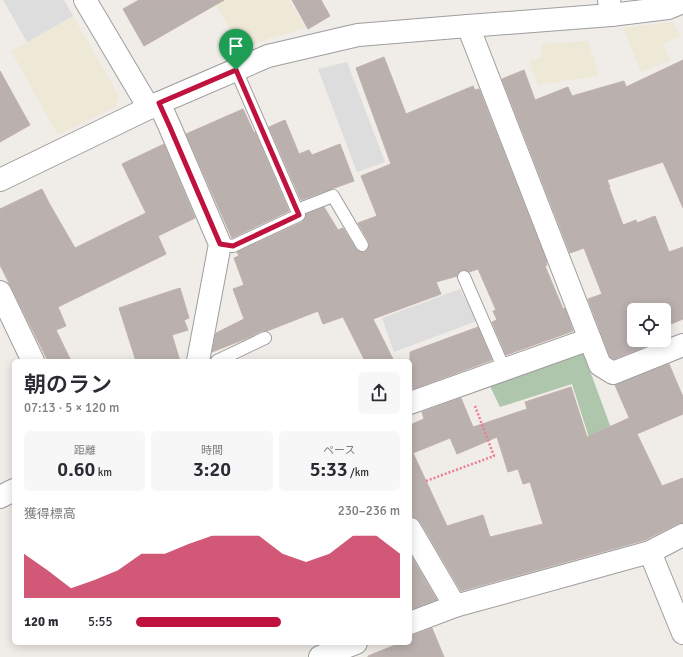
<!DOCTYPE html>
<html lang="ja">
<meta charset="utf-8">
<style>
:root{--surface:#fff;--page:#f7f7f7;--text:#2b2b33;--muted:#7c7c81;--accent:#bf123e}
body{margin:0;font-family:Signika,"Noto Sans JP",sans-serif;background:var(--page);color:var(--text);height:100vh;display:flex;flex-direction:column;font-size:15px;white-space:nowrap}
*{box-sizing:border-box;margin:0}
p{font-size:13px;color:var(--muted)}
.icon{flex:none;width:22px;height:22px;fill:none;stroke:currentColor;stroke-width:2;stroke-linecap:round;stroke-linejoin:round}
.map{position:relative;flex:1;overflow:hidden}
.drawer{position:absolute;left:12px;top:359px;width:400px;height:286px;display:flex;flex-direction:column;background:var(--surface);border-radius:6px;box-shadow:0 2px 10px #0003}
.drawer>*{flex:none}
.controls{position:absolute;left:627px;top:303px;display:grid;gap:8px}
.controls a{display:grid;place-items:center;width:44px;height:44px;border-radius:6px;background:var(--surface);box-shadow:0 2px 10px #0003;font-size:20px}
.pin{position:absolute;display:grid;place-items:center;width:34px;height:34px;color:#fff;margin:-41px -17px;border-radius:50% 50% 50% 0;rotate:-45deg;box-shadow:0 0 4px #0007}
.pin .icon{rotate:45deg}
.round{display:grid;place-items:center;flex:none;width:42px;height:42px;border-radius:6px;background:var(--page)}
.overview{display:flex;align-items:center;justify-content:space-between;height:68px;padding:0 12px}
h1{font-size:22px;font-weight:600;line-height:30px}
.metrics{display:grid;grid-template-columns:repeat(3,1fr);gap:6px;height:68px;padding:4px 12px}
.metrics div{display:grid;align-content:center;border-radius:6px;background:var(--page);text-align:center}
.metrics b{font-size:20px;font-weight:600}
.metrics small{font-size:11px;font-weight:400}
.metrics p{font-size:11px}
.chart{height:112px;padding:8px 12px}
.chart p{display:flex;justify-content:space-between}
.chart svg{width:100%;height:72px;margin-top:4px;fill:var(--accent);opacity:.7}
ul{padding:0 12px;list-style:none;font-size:13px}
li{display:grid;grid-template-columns:64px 48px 1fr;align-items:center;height:30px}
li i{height:10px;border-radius:5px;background:var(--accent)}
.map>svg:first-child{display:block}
.farmland{fill:#ede9d6}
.cemetery{fill:#aec7ac}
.parking{fill:#ddd}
.building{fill:#bab1ae;stroke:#c1b0ac;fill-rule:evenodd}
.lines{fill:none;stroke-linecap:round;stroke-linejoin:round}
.service-casing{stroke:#9e9e9e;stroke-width:14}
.minor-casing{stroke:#9e9e9e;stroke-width:24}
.tertiary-casing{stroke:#9e9e9e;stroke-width:24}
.path{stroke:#ee7c8d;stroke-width:2.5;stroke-dasharray:2 2;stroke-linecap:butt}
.service{stroke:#fff;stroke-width:12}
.minor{stroke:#fff;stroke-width:22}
.tertiary{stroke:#fff;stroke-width:22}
.route-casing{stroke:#fff;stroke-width:8}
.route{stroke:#bf123e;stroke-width:5}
</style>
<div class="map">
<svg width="683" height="657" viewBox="0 0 683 657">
<rect width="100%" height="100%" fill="#f0ece8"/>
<g class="farmland">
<polygon points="213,0 289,0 306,28 268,39 241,49"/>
<polygon points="73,16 119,96 115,107 58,135 11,51"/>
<polygon points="673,22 680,36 663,44 671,60 641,72 623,28"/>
<polygon points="588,41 599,76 538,85 529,60 542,58 541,44"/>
</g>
<polygon class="cemetery" points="582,349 622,458 598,466 572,384 500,407 488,382"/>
<g class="parking">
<polygon points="3,0 64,0 73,16 27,42"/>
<polygon points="347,62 385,162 357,172 318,69"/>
<polygon points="460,289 477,321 394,352 382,318"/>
</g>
<g class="building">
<polygon points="139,0 224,0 144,46 123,9"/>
<polygon points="292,0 321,0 330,16 308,29"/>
<polygon points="384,57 406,114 473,86 475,90 479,89 547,262 546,263 547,265 545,266 563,309 565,308 573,331 506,355 492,322 497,320 493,311 496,310 478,269 469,272 464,270 461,270 458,273 457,276 436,282 441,294 373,319 394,361 365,361 343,317 323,324 318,311 267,331 262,331 245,339 212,352 216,333 244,319 233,289 244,285 234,258 239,256 237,252 302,222 305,219 306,214 324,207 338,230 343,228 356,249 358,251 362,252 365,252 368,249 369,245 369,242 358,223 377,216 361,176 391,164 356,68"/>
<polygon points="683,60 683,208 663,162 607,180 610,187 609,187 623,225 636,220 637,223 655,216 669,252 683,247 683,319 664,327 664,310 634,310 634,340 662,340 614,359 610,357 588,299 602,294 584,248 570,253 502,79 524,70 535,100 568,87 572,96 624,81 626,87"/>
<polygon points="0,71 30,125 0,142"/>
<polygon points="243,109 254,133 255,132 289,211 232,238 186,134"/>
<polygon points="285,120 299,154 309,150 312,155 340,144 354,181 301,200 269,127"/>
<polygon points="164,144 195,218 158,236 166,254 58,307 66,326 56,330 71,361 48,361 0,265 0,209 42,189 49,203 75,248 146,213 122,164"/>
<polygon points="180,288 189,318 184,320 188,330 172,335 180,361 136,361 119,308"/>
<polygon points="478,327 492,360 413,389 410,381 410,352"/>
<path d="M669,364L683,397V414L637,434L662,486L683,478V523L677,524L645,540L461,591L421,523L416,518L410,517V425L424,419L422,412L461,398L473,427L527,409L525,402L571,387L587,437L629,418L631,422L615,385ZM497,437L508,472L518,469L523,484L530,482L543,524L490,537L483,515L447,526L413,453L450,438L457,454Z"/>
<polygon points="410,554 437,600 410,610"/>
<polygon points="432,628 444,657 368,657 368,656 400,643 410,643 410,635 414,635"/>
</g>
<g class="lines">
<defs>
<g id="service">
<polyline points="297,210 333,196 362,245"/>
<polyline points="220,244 233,246 299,215 236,70"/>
<polyline points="464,277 504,369"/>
<polyline points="217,361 265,338"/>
</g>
<g id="minor">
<polyline points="85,0 149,108"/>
<polyline points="609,0 611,15"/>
<polyline points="468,26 600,365 613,373 683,345"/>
<polyline points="159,103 169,125 220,244 198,361"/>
<polyline points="0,292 33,361"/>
<polyline points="410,403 590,339"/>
<polyline points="0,497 14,490"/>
<polyline points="410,529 455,606"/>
<polyline points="650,552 683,633"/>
<polyline points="410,623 455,606 650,552 683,535"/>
<polyline points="320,657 356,643"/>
</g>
<polyline id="tertiary" points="0,180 159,103 268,56 358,35 468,26 611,15 668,8 683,2"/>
</defs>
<use href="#service" class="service-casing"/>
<use href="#minor" class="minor-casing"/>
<use href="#tertiary" class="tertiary-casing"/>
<polyline class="path" points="426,481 494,456 475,406"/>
<use href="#service" class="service"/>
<use href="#minor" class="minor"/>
<use href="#tertiary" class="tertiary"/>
</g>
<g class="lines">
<defs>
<polygon id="route" points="236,70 299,215 233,246 220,244 169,125 159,103"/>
</defs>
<use href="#route" class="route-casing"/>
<use href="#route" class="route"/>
</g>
</svg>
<div class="controls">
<a><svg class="icon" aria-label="locate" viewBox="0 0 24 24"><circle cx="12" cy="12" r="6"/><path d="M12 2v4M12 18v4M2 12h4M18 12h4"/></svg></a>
</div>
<div class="pin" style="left:236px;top:70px;background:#1e9e55"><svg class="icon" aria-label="arrive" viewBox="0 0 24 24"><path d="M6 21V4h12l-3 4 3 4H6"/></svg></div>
<section class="drawer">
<div class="overview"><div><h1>朝のラン</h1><p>07:13 · 5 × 120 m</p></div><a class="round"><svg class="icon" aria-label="share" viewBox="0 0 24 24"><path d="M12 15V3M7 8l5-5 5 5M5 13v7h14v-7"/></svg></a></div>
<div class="metrics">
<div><p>距離</p><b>0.60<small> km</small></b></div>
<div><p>時間</p><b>3:20</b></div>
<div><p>ペース</p><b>5:33<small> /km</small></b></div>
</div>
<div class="chart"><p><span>獲得標高</span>230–236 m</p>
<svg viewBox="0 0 160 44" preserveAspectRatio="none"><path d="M0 44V17L10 27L20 38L30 33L40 27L50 17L60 17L70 11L80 6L90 6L100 6L110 17L120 22L130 17L140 6L150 6L160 17V44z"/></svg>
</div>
<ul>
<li><b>120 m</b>5:55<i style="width:55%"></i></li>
</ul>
</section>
</div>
